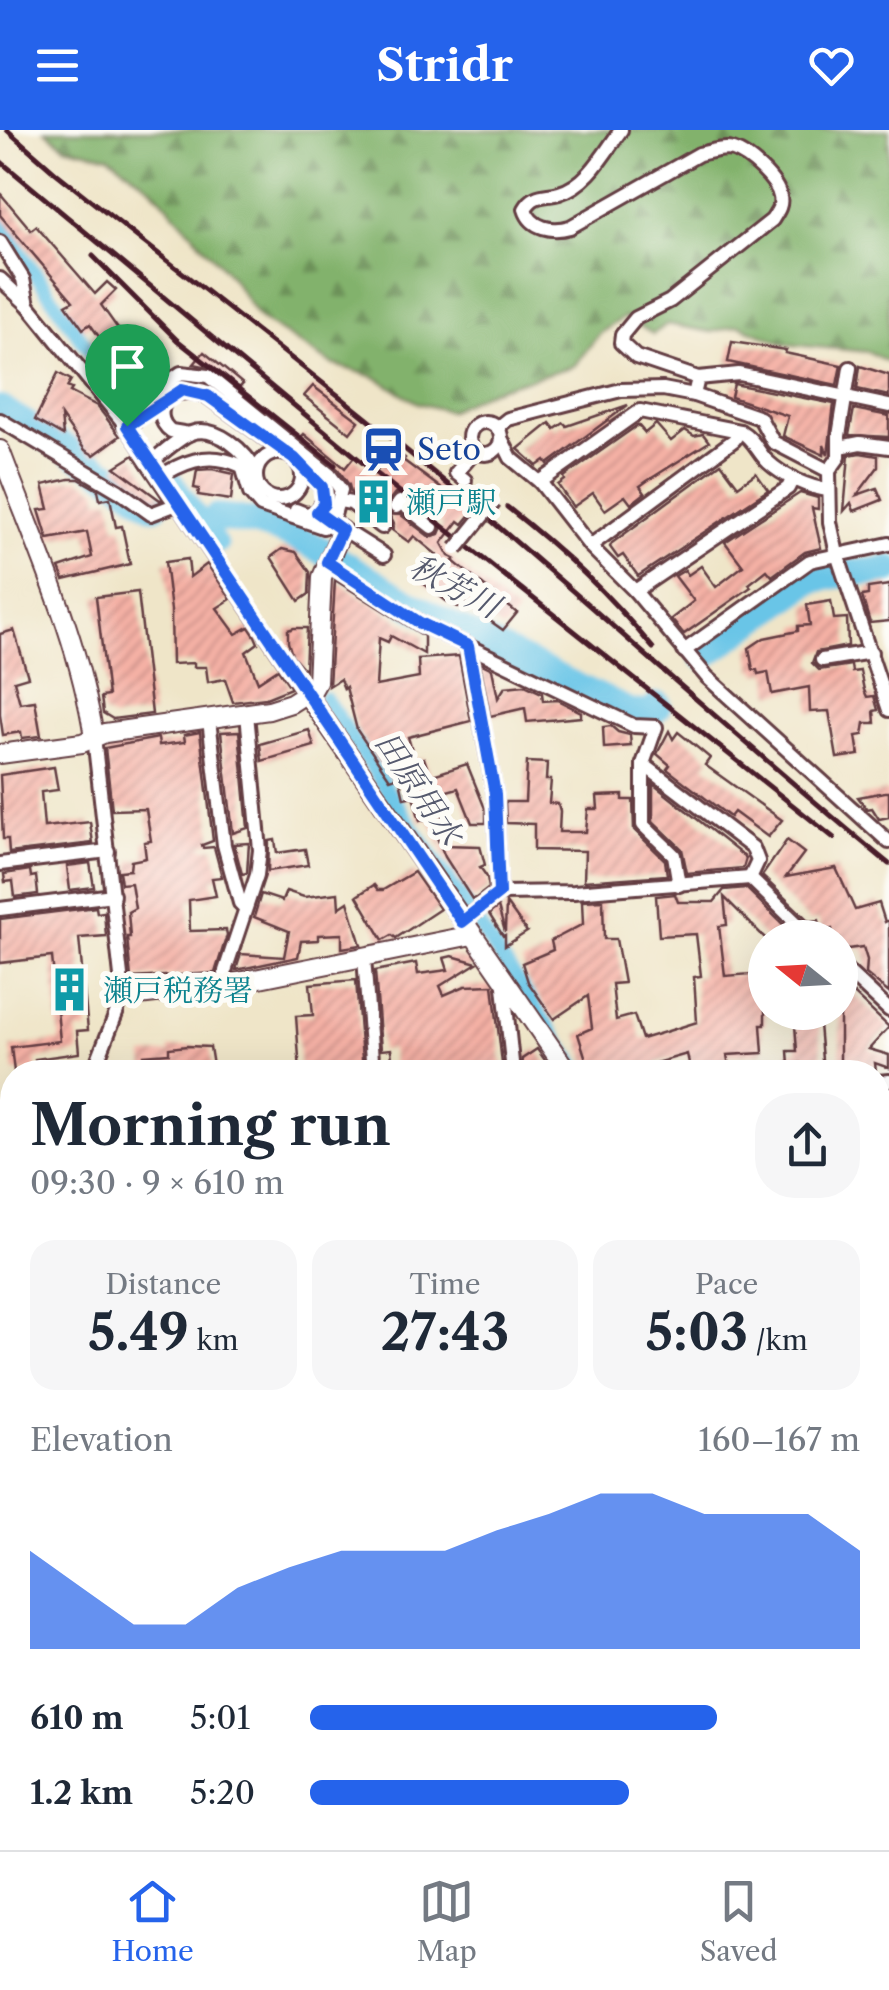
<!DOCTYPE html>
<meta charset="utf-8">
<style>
:root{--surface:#fff;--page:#f6f6f7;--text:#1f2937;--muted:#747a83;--line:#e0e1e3;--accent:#2563eb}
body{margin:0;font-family:"Libre Caslon Text","Noto Serif JP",serif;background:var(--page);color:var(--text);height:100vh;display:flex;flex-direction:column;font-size:38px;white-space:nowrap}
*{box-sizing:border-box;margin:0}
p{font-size:32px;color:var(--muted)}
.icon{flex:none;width:55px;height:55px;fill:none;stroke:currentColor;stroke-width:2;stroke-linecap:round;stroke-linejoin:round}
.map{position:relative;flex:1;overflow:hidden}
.side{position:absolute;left:0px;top:930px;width:890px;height:790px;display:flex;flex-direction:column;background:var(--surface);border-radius:40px 40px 0 0;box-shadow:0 10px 40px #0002}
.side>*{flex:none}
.needle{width:65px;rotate:288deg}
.controls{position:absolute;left:748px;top:790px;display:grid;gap:20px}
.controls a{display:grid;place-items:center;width:110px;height:110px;border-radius:50%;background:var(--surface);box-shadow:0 10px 40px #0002;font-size:50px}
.pin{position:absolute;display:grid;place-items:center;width:85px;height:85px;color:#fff;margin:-102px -42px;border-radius:50% 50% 50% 0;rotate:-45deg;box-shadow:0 0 10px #0007}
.pin .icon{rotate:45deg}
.round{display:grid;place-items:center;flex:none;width:105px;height:105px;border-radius:40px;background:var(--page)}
.headline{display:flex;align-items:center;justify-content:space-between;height:170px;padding:0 30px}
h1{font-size:55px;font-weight:800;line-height:75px}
.stats{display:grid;grid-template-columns:repeat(3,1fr);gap:15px;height:170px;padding:10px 30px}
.stats div{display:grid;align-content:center;border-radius:25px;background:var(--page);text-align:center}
.stats b{font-size:50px;font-weight:800}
.stats small{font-size:28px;font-weight:400}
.stats p{font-size:28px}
.chart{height:280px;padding:20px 30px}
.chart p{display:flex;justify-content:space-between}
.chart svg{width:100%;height:180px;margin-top:10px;fill:var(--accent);opacity:.7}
ul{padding:0 30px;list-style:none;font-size:32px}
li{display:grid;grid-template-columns:160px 120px 1fr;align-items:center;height:75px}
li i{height:25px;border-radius:12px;background:var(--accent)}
header{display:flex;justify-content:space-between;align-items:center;height:130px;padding:0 30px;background:var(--accent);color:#fff;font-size:45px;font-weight:800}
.tab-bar{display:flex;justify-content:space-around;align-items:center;height:140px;border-top:2px solid var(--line);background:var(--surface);font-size:28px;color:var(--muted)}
.tab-bar a{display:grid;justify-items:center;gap:5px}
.tab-bar .current{color:var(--accent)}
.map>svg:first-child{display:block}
.forest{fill:url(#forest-firs);stroke:#66684c;stroke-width:2.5}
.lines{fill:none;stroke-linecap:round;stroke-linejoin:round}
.canal{stroke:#69c5e7;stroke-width:15}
.river{stroke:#69c5e7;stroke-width:28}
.building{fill:url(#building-hatch);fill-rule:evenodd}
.street-casing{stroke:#633d43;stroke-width:18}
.secondary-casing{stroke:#633d43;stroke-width:22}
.primary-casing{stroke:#633d43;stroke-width:25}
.street{stroke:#fff;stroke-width:12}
.secondary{stroke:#fff;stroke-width:18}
.primary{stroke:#fff;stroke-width:20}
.rail{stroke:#4a1f2b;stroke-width:5}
.street-bridge-casing{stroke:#633d43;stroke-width:18;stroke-linecap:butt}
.street-bridge{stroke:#fff;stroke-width:12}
.route-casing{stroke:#fff;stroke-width:20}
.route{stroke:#2563eb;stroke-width:12}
.labels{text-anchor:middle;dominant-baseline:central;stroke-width:10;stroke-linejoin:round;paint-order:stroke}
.transit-label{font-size:30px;fill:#164399;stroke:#fdfcf7;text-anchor:start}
.culture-label{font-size:30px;fill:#0d838f;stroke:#fdfcf7;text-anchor:start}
.water-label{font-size:32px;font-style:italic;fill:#55596d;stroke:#fdfcf7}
</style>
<header><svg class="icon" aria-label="menu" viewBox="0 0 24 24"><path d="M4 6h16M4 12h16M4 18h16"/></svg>Stridr<svg class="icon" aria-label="heart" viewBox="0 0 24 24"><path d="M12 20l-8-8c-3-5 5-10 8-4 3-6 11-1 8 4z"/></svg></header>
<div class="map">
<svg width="889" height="1720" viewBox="0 0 889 1720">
<defs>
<pattern id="forest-firs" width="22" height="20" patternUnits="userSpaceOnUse" patternTransform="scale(2.5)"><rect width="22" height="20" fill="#82b26c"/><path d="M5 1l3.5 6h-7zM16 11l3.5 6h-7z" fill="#6c9059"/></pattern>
<pattern id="building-hatch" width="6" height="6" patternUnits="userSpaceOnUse" patternTransform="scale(2.5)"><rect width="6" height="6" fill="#f5b1a5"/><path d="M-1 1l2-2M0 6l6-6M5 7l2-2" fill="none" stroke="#c88f87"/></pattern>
</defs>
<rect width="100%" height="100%" fill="#fdfcf7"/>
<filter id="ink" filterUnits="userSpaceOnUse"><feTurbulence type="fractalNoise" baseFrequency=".01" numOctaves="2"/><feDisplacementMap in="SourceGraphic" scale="20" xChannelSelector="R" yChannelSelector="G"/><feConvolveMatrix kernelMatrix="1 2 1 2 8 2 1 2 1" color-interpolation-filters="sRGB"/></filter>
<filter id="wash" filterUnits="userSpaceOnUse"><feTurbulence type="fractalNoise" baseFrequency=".0048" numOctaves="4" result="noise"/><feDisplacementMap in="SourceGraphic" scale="40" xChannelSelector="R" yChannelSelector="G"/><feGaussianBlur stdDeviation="2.25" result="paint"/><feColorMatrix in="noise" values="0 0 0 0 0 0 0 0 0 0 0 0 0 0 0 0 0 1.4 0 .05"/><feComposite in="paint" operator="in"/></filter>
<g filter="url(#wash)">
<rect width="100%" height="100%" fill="#efe5c8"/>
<polygon class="forest" points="45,0 889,0 889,233 869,222 784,214 739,195 712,202 667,194 653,204 625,187 600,203 574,236 491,260 448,281 418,273 375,247 332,234 259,188 231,147 153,59 109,26 65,16"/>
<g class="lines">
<g class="canal">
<polyline points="0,94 121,265"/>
<polyline points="173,346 221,415"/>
<polyline points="325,569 468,779"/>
<polyline points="477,793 579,942"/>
<polyline points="878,1381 889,1398"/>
</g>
<g class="river">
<polyline points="0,279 115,348 154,376"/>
<path d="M217,387C304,393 350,444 423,481C490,517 561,548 629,582L649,585L658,576"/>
<path d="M703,526L809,451C834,442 862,444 889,439"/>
<polyline points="878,1591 889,1589"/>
<polyline points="0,1713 39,1708"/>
<polyline points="746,1720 767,1708"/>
</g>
</g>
<g id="blocks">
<g class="building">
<polygon points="0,63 31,100 36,96 95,164 107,152 116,160 101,175 123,206 107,218 90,194 83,199 66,175 73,171 0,85"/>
<polygon points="732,212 786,220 785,223 841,235 837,255 728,232"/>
<polygon points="122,221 144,253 134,261 129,255 125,258 108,231"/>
<polygon points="204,222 243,254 239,258 213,238 194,234"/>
<polygon points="860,236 889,245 889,266 857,259"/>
<polygon points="58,243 71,250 67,257 72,259 70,262 97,276 120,306 94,325 85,320 61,286 63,306 35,290"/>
<polygon points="734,254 834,274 828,325 824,315 824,325 783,306 788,286 731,267"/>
<polygon points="313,256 359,291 350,303 304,266"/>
<polygon points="628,275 548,334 545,330 537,336 518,319 550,293 555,299 564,293 567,296"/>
<polygon points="854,279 889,286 889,307 849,305"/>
<polygon points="656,294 671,311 685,300 694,306 703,304 709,312 647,351 640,356 645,363 631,374 625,366 605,380 593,363 573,377 558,355 565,350 564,347 638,295 645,303"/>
<path d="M304,304L345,338L354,327L374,344L395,320L405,328L403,330L473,382L463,394L459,391L442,413L449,426L455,429L453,431L517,483L503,500L466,474L462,479L446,471L418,449L437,425L414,406L409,412L392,400L394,394L390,386L382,384L351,363L349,355L338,339L300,308ZM402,362L439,390L442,397L439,404L430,407L401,385L389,384L388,372L395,363Z"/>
<polygon points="860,323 878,326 878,337 857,365 877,358 882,370 854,381 851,373 844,381 849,325"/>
<polygon points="134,325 140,335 163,369 160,370 115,337"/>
<polygon points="721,333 738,356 756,343 768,360 638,446 623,425 618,428 610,417 612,413"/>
<polygon points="212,339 234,344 231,370 198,365 199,359 194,358 197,340"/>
<polygon points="69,349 79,349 98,360 100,370 110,368 116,397 122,396 130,434 64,450 59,438 92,427 87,402 48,409 39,380 49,379 43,355"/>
<polygon points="800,363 818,368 818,379 812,378 821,418 805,422 772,446 767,440 749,454 751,457 684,504 671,489 694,471 675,446 685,440 688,445 701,436 716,457 743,436 725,412"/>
<polygon points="282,419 296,422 310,442 309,464 299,471 271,427"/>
<polygon points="188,429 190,447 207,434 231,469 217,478 236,504 249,497 255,506 258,513 246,522 258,552 278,539 291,558 266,568 233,572 225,549 208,552 206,537 194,537 194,533 172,534 171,480 165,432"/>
<polygon points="335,450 424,506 424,524 391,506 388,512 379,508 376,556 419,548 418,529 459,526 471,591 408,607 415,630 424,628 430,646 467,634 486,681 486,693 472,693 458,658 436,664 445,693 443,715 480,716 485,735 480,737 487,747 489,758 476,768 472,769 445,727 429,688 420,691 413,666 404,668 399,646 390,649 357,600 346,557 344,559 340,549 329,556"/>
<polygon points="889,455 889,491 870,493 862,466 868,465 868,458"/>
<polygon points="138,462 152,584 113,589 103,583 101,567 108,566 96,467"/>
<polygon points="831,471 834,489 847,488 848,516 816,522 812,533 819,540 851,535 852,542 860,541 864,560 867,567 874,566 878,580 874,581 875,593 865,593 863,605 856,606 859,625 837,628 829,581 810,582 809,557 772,564 768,542 758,544 757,540 753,540 749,518 764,508 798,501 798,496 810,495 807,475"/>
<polygon points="294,498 307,498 305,540 292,525 288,512 288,500"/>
<polygon points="14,500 28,547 14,551 20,573 35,571 41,606 22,608 21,602 3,605 0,585 0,504"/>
<polygon points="480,533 492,539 498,568 505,557 525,555 542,563 543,571 557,570 581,582 581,587 527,592 525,578 490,586"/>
<polygon points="611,596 618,602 630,605 631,616 604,618 603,597"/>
<polygon points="309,600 314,616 262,631 260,614"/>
<polygon points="239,601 248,698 233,703 221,602"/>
<polygon points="669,601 673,609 678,602 693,614 710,628 705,635 782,690 768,707 734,682 730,687 667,639 670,635 657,624"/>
<polygon points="200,602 213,711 202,715 203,718 214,717 222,747 212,748 216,766 189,770 190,801 226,800 227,805 215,843 131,848 127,807 130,807 128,782 135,778 131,753 121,754 119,741 130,740 131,731 146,728 144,712 151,711 146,679 112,680 105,618 158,608 159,615 185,612 184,605"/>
<polygon points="527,632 547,633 546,650 551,650 549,673 558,674 560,681 559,702 586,702 588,679 598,679 597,666 623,665 623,670 633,670 634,700 665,730 667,745 584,751 585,721 534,720 534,694 506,693 505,672 525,672"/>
<polygon points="54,637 58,660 41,662 44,697 90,692 93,713 9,723 8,709 3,709 0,645"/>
<polygon points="653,654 746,728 743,738 687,743 682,719 653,691"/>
<polygon points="885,662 889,662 889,687 879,689 872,678 867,679 858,667"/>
<polygon points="275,710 277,723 305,719 308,735 268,741 269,711"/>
<polygon points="787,710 804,723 786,747 836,738 855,780 879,773 885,792 889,790 889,863 866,844 867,830 863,817 840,820 840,808 833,808 832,799 821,801 819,790 809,791 762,746"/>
<polygon points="249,713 247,743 242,744 234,714"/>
<polygon points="90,733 94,757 70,760 67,736"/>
<polygon points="30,740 31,747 36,746 38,764 15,767 13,751 5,752 4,744"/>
<polygon points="414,742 440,779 396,808 392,805 383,810 357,766 374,755 378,760 383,760"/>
<polygon points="746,758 797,808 765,808 724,767 727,795 719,796 725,846 765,843 765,895 761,895 763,923 727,925 730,942 691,942 687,924 656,933 657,939 646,942 590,942 578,904 592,898 588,866 554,889 528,852 522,833 553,820 551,811 583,794 582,771 603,770 604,809 616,809 624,853 612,854 616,890 634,885 642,909 665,902 697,892 694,847 701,846 696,804 659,806 656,766 675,764 678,772 714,772 724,760"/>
<polygon points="286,761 304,767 338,763 339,778 348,772 361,815 342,818 342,804 318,805 318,810 301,811 298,827 236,840 241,824 284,827 289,801 254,787 261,764 282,771"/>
<polygon points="506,773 527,802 505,816 505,805 503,806 489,784 498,777 505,802"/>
<polygon points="96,777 97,783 104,782 106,806 79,808 88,900 77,901 79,923 35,929 37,942 14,942 11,917 60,911 52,827 0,833 0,789"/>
<polygon points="452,826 477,833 440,856 444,865 465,856 493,855 503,942 445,942 445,937 435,936 393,940 391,919 381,920 375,841 416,833 418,844 448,840 444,828"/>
<polygon points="356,850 363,942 300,942 296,886 313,885 310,854"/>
<polygon points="840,851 889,897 869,919 889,925 889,938 875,933 876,942 860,942 859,937 854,935 840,937"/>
<polygon points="794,882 818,882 823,942 803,942 800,933 789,934 788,921 797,921"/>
<polygon points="187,916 210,917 214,942 145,942 144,925 169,923 169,918"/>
<polygon points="537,919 547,933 535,942 523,942 522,929"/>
<polygon points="878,963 889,963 889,1052 880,1052"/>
<polygon points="12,1000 12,1118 0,1119 0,1001"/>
<polygon points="889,1114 889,1180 883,1181 878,1156 878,1116"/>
<polygon points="889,1200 889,1287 882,1289 878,1270 878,1203"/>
<polygon points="12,1207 12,1242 0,1242 0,1208"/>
<polygon points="12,1283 12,1327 0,1327 0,1284"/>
<polygon points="889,1308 889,1344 878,1347 878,1312"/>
<polygon points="0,1372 12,1372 12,1434 0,1435"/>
<polygon points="12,1525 12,1557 0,1559 0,1527"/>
<polygon points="670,1708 700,1708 701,1720 672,1720"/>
</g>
</g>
</g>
<g filter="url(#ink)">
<use href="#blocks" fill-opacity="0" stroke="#633d43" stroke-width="2.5"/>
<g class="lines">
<defs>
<g id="street">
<path d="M621,0C605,22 588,55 559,63C544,67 534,63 525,79C531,99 553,102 570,97L699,24C709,22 723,17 733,20C749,25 777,50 780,67C782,76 777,82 772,90L670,171L636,188L622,205L621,213L636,227L698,248L694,265"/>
<polyline points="0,112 23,149 28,175"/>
<polyline points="0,149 28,175 127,297 306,563"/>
<polyline points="698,248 739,244 889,276"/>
<path d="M167,268C159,280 159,292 171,301L189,304"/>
<polyline points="135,275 181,243 208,246 330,345 341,360 334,385"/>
<polyline points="0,290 119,361 151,384 177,374"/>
<circle cx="485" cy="308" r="16"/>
<path d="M127,297C154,277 172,252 207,266L287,324"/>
<polyline points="498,297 508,289 621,260 663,259 694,265 760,288 773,312 829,341 830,392 837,424 889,580"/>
<polyline points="502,310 511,328 540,352 590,416 635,461 707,547 889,712"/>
<polyline points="840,317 860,313 889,317"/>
<circle cx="279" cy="346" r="23"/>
<path d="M151,332C163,323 177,309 191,303C215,294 248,322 256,343"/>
<polyline points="829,341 839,327 839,306 850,238"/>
<path d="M166,343C192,328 213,323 242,336L250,363L261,376L323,397"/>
<polyline points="465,350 456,343 475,321"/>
<path d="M540,352L640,281L740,301C754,309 757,321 768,332C783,346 809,358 829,360"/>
<polyline points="340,371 351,373 382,397 384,394"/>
<polyline points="396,377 400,372 432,397"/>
<polyline points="296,380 306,384 317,382 325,368 322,357 299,335"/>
<polyline points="319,384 384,425"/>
<polyline points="590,416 734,310 740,301"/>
<polyline points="327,433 420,493 634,596 656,597 643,634 643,695 674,725 679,755"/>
<polyline points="635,461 788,358 793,348"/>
<polyline points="467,516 495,664 499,763"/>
<polyline points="684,521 810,431 889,414"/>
<polyline points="822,530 871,522"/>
<polyline points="209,590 224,715 240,773 245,778"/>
<polyline points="643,634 753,718 758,731 750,748"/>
<polyline points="0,734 108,721"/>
<polyline points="0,779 113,765"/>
<polyline points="462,792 499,763 574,762 750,748 812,808"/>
<polyline points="364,828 373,942"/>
<polyline points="840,834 889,880"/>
<polyline points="503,847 513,942"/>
<polyline points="225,855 225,841 257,745 260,720 247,584"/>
<polyline points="93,942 117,881 122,855 94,607"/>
<polyline points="878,952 889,951"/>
<polyline points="878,1105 889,1102"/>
<polyline points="0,1135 12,1135"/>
<polyline points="878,1193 889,1190"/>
<polyline points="878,1300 889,1297"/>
<polyline points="0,1362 12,1362"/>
<polyline points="878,1365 889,1383"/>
<polyline points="878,1658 883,1692 889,1691"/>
<polyline points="366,1720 453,1708"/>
</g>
<g id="secondary">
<path d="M0,320C35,414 79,508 94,607"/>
<polyline points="306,563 568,942"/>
<polyline points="0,624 82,613 105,603 269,580 291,573 313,559 317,552 322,447 342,400"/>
<polyline points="121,867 225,855 472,805"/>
<polyline points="878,1411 889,1430"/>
</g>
<g id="primary">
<polyline points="878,1486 889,1484"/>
<polyline points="878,1506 889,1504"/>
<polyline points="0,1623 12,1621"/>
<polyline points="0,1645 12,1643"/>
</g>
</defs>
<use href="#street" class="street-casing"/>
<use href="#secondary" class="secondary-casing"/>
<use href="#primary" class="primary-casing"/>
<use href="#street" class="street"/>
<use href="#secondary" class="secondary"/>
<use href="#primary" class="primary"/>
<g class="rail">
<path d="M7,0L56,43C202,159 351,272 494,393C626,506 755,624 889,734"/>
<polyline points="0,31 367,336 834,708"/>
<polyline points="93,126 177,210 335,335"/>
<path d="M507,377C564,422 607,462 653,518"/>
</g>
<defs>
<polyline id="street-bridge" points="456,419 494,372"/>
</defs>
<use href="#street-bridge" class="street-bridge-casing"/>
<use href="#street-bridge" class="street-bridge"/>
</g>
</g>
<g class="lines" filter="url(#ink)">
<defs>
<polygon id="route" points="182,260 208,266 294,328 322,357 324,374 317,382 342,400 327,432 420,493 468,516 495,664 499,763 462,792 127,296"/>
</defs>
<use href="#route" class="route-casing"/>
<use href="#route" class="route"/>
</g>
<defs>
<symbol id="station-bare" viewBox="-9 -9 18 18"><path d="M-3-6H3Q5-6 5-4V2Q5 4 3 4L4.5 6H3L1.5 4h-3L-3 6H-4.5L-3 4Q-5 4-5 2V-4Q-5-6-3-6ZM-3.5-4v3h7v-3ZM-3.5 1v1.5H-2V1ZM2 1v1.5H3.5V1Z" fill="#1a4fb4" stroke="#fdfcf7" stroke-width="2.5" paint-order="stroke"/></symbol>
<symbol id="building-bare" viewBox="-9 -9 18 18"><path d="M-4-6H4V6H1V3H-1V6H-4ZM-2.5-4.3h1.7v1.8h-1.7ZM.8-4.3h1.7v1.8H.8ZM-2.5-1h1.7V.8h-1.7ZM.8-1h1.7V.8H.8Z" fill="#0f9aa8" stroke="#fdfcf7" stroke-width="2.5" paint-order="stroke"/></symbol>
</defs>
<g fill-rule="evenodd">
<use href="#station-bare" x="352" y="288" width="63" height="63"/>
<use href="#building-bare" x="342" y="340" width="63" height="63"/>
<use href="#building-bare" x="38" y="828" width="63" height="63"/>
</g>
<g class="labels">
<g class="transit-label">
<text x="417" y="319">Seto</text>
</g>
<g class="culture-label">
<text x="406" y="372">瀬戸駅</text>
<text x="103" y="860">瀬戸税務署</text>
</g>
<g class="water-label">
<text transform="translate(455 456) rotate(28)">秋芳川</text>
<text transform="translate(419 658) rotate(56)">田原用水</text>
</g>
</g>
</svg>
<div class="controls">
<a><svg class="needle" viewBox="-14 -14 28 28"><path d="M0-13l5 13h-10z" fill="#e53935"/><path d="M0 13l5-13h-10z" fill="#747a83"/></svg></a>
</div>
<div class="pin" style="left:127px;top:296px;background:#1e9e55"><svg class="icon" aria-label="arrive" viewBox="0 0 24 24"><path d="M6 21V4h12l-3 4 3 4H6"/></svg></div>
<section class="side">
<div class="headline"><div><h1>Morning run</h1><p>09:30 · 9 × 610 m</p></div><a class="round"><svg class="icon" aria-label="share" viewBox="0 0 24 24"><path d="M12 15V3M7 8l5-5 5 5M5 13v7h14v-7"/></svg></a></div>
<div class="stats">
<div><p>Distance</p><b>5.49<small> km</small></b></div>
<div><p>Time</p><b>27:43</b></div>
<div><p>Pace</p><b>5:03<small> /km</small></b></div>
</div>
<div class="chart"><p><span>Elevation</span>160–167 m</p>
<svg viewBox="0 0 160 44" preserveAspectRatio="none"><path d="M0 44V20L10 29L20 38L30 38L40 29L50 24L60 20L70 20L80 20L90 15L100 11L110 6L120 6L130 11L140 11L150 11L160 20V44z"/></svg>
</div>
<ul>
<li><b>610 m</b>5:01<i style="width:74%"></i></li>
<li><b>1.2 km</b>5:20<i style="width:58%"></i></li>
</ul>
</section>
</div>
<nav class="tab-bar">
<a class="current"><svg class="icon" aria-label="home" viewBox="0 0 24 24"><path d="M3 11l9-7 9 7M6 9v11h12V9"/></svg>Home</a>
<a><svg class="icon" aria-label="map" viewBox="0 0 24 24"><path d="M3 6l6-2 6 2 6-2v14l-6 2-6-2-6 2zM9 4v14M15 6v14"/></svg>Map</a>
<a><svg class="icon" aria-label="saved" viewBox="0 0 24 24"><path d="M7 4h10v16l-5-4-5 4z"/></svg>Saved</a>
</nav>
